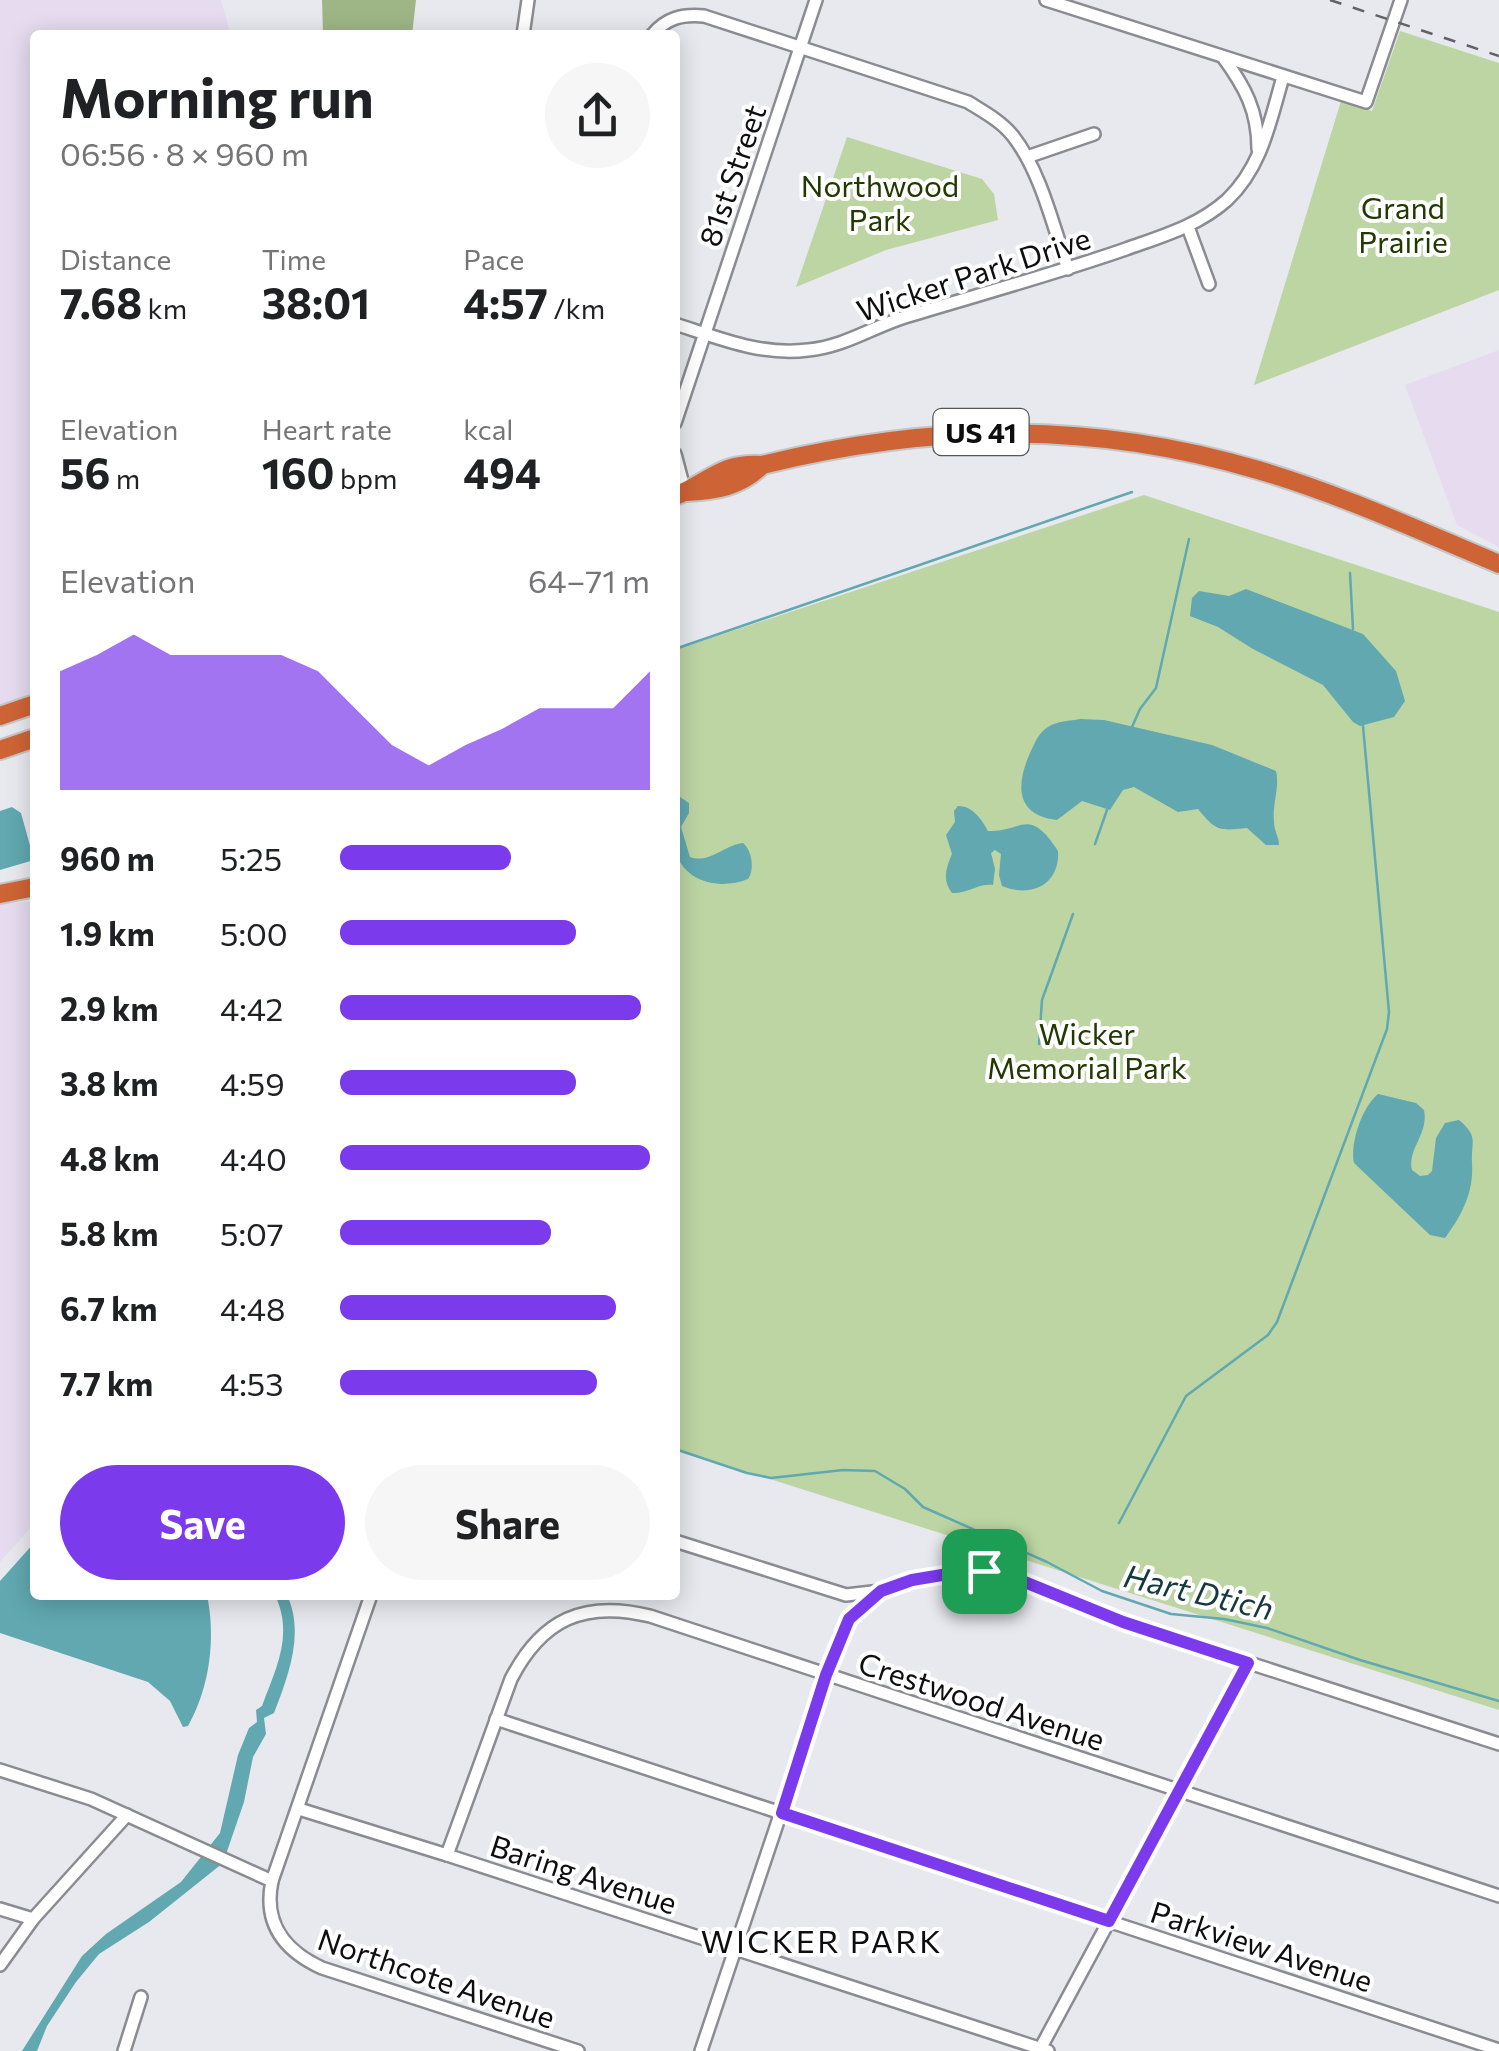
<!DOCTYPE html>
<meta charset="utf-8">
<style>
:root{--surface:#fff;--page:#f6f6f6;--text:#202124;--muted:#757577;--accent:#7c3aed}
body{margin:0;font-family:Commissioner,sans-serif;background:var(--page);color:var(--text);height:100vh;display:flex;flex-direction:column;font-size:38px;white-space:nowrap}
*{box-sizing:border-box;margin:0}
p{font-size:32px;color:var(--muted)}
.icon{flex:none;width:55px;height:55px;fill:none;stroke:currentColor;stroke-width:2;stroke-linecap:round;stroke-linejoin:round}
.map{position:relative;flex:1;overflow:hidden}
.details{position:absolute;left:30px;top:30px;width:650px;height:1570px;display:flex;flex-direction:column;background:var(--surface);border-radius:10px;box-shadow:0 5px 25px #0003}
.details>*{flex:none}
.pin{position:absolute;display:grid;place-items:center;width:85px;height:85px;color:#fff;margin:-42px;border-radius:20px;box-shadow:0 5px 15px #0006}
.round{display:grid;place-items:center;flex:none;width:105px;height:105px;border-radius:52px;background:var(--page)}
.overview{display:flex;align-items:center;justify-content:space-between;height:170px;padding:0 30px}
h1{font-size:55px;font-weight:700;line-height:75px}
.stats{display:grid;grid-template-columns:repeat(3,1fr);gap:15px;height:170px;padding:10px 30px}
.stats div{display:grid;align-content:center}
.stats b{font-size:42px;font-weight:700}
.stats small{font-size:28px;font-weight:400}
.stats p{font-size:28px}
.chart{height:280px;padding:20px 30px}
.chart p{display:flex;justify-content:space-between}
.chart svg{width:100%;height:180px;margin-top:10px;fill:var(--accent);opacity:.7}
.action{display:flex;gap:20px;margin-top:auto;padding:20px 30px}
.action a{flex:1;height:115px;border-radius:60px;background:var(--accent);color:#fff;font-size:40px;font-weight:700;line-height:115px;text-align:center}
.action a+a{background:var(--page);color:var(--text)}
ul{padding:0 30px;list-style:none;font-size:32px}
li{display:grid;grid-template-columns:160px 120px 1fr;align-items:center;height:75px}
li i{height:25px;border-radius:12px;background:var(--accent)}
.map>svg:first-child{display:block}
.commercial{fill:#e6dbef}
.green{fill:#bcd5a3}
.forest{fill:#9eb686}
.water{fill:#61a8b0}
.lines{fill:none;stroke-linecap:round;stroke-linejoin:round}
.stream{stroke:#61a8b0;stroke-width:2.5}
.minor-casing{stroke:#8b8c91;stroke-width:16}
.highway-casing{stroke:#c5c5c6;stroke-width:22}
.minor{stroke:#fff;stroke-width:11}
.highway{stroke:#ce6435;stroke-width:18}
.rail{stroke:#626266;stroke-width:2.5;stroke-dasharray:12 12;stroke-linecap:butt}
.route-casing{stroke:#fff;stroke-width:20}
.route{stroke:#7c3aed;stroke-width:12}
.labels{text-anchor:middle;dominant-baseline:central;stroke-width:8;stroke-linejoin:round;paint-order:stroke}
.shield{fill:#fff;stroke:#565658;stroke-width:2.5}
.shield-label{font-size:28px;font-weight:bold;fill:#0e0e10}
.street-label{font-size:30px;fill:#0e0e10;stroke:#fff}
.park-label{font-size:30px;fill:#233902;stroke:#fff}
.water-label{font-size:32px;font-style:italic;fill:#16393d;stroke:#fff}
.neighbourhood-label{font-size:32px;letter-spacing:2.5px;fill:#0e0e10;stroke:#fff}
</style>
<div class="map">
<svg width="1499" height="2051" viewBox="0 0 1499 2051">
<rect width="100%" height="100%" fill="#e8e9ef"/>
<g class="commercial">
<polygon points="0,0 221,0 231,35 35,35 35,699 0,710"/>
<polygon points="1499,350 1499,547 1457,525 1405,385"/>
<polygon points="35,901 35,1523 0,1562 0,904"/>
</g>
<g class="green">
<polygon points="1400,31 1499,63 1499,290 1254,385 1341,101 1372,111"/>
<polygon points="847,137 982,179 994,194 998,220 886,250 796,287"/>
<polygon points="1144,495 1499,612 1499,1710 675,1449 675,650"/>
</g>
<polygon class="forest" points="322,0 416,0 412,35 323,35"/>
<g class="water">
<polygon points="1246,589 1363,634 1396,671 1405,701 1394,717 1360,726 1353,722 1323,685 1253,649 1218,627 1190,616 1192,598 1199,591 1229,596"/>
<path d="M1080,719L1104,720L1212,745L1276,771C1280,787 1272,804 1274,822C1274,831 1279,837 1279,845H1266L1247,828C1219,831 1216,831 1198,809L1178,812L1134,787L1123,790L1110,810L1082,801L1057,820C1015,815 1016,785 1030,753C1035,743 1038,733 1048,727C1057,721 1070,721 1080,719Z"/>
<path d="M680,797L689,803V813L681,827L690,857C710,864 724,845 743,843C752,850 755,870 748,879C718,891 682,881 675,849C672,834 675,814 675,799Z"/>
<path d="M958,806C973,806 982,820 988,831C1022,833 1028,805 1058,851C1060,885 1031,898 1002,886L999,875L1001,854L995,850L991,853L995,869L993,885C978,883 967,894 952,893C942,880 946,868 952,854L946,835L955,822L954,811Z"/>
<polygon points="12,807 21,813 34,860 0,870 0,811"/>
<path d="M1378,1094L1416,1103L1424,1110C1429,1134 1407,1149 1412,1170L1420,1176L1428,1175L1432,1171L1436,1138L1445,1123L1459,1120C1479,1137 1471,1141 1472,1163C1474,1192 1462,1215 1445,1238L1430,1235L1354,1163C1350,1143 1362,1107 1378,1094Z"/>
<path d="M35,1542V1595H207C216,1638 210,1687 188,1726L183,1727L170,1701L148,1682L0,1633V1581Z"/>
<path d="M275,1595H287C305,1633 288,1677 274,1713L264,1718L266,1734L253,1757L244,1802L223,1863L149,1922L99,1954L76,1982L47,2026L37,2051H22L82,1956L106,1934L181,1882L220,1833L238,1755L249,1728L257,1722L256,1710L262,1706C276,1668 294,1635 275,1595Z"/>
</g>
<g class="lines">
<g class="stream">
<polyline points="1350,573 1353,629"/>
<polyline points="675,649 1132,492"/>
<polyline points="1132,727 1140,709 1156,688 1189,539"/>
<polyline points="1095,844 1107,810"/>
<polyline points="1039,1044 1042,1000 1073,914"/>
<polyline points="675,1449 747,1473 771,1478 843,1470 875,1471 905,1489 923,1507 1047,1562 1102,1591 1171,1614 1224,1619 1267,1628 1360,1660 1499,1701"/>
<polyline points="1119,1523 1186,1396 1268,1335 1277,1322 1387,1029 1389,1012 1363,726"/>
</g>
<defs>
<g id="minor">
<polyline points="1046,0 1366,102 1401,0"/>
<polyline points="523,35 528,0"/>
<path d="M652,35C666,18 682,14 704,16L968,102C984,112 1001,121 1013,136C1041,172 1053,226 1068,269"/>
<path d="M1223,57C1245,87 1258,111 1258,149"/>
<polyline points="1027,157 1094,134"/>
<polyline points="1188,227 1209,284"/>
<path d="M675,324C719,338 761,356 808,350C844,347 874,326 908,316C981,294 1054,274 1126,249C1162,236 1198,226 1227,200C1262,167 1270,121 1283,77"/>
<polyline points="675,423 816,0"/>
<polyline points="675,454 685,492"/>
<polyline points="675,1541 846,1595 881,1591 912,1581 965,1571 1015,1578 1123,1622 1499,1744"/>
<polyline points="496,1719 1499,2050"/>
<path d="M0,1770L91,1799L272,1881C263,1924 285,1951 322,1968L578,2051"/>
<path d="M299,1809L447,1855L511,1679C542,1619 584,1600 650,1616L1499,1896"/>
<polyline points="447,1855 1048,2051"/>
<polyline points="272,1881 371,1595"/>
<polyline points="0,1909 33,1919"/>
<polyline points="0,1965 33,1919 127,1815"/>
<polyline points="124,2051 141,1997"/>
<polyline points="701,2051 840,1636 849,1619 881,1591"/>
<polyline points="1039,2051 1248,1663"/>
</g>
<g id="highway">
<path d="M685,492C714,491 741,487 762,465"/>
<path d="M675,496C709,483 720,462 762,465C931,424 1090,420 1258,470C1340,494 1420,531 1499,564"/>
<polyline points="0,716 35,704"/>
<polyline points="0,750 35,738"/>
<polyline points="0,894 35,887"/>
</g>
</defs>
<use href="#minor" class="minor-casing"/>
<use href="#highway" class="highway-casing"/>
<use href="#minor" class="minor"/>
<use href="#highway" class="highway"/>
<polyline class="rail" points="1330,0 1499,56"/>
</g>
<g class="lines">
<defs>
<polygon id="route" points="966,1571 1015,1578 1123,1622 1248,1663 1109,1921 782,1813 826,1675 849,1619 881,1591 912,1580"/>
</defs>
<use href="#route" class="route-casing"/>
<use href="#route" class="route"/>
</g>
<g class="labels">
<rect class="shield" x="933.5" y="409" width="95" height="46" rx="8"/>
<g class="shield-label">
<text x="981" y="432">US 41</text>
</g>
<g class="street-label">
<text transform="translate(731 175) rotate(-71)">81st Street</text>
<text transform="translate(973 273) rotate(-18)">Wicker Park Drive</text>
<text transform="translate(982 1700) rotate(18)">Crestwood Avenue</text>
<text transform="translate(584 1873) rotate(18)">Baring Avenue</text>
<text transform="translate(1262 1945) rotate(18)">Parkview Avenue</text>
<text transform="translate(437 1977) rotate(19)">Northcote Avenue</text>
</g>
<g class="park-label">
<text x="880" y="184">Northwood<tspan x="880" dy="34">Park</tspan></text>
<text x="1403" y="206">Grand<tspan x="1403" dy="34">Prairie</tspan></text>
<text x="1087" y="1032">Wicker<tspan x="1087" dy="34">Memorial Park</tspan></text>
</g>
<g class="water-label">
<text transform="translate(1199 1591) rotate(13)">Hart Dtich</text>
</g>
<g class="neighbourhood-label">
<text x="822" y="1940">WICKER PARK</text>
</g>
</g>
</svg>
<div class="pin" style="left:984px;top:1571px;background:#1e9e55"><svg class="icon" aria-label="arrive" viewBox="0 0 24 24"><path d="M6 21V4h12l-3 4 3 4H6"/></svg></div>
<section class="details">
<div class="overview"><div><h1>Morning run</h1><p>06:56 · 8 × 960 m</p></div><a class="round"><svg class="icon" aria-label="share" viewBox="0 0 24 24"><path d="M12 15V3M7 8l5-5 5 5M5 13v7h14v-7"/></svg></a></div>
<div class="stats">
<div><p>Distance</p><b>7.68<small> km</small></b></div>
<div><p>Time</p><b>38:01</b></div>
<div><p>Pace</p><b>4:57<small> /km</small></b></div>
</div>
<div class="stats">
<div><p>Elevation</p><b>56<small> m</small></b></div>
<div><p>Heart rate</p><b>160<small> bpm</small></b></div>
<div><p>kcal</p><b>494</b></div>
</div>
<div class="chart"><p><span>Elevation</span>64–71 m</p>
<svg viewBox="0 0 160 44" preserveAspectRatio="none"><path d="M0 44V15L10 11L20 6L30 11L40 11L50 11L60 11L70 15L80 24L90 33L100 38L110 33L120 29L130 24L140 24L150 24L160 15V44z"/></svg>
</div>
<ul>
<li><b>960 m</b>5:25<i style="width:55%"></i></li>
<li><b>1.9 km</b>5:00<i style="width:76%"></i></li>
<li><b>2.9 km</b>4:42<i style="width:97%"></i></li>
<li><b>3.8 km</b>4:59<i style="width:76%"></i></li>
<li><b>4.8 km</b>4:40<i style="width:100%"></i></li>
<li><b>5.8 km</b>5:07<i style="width:68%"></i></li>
<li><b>6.7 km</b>4:48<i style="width:89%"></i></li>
<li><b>7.7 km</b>4:53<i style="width:83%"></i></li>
</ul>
<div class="action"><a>Save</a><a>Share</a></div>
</section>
</div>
